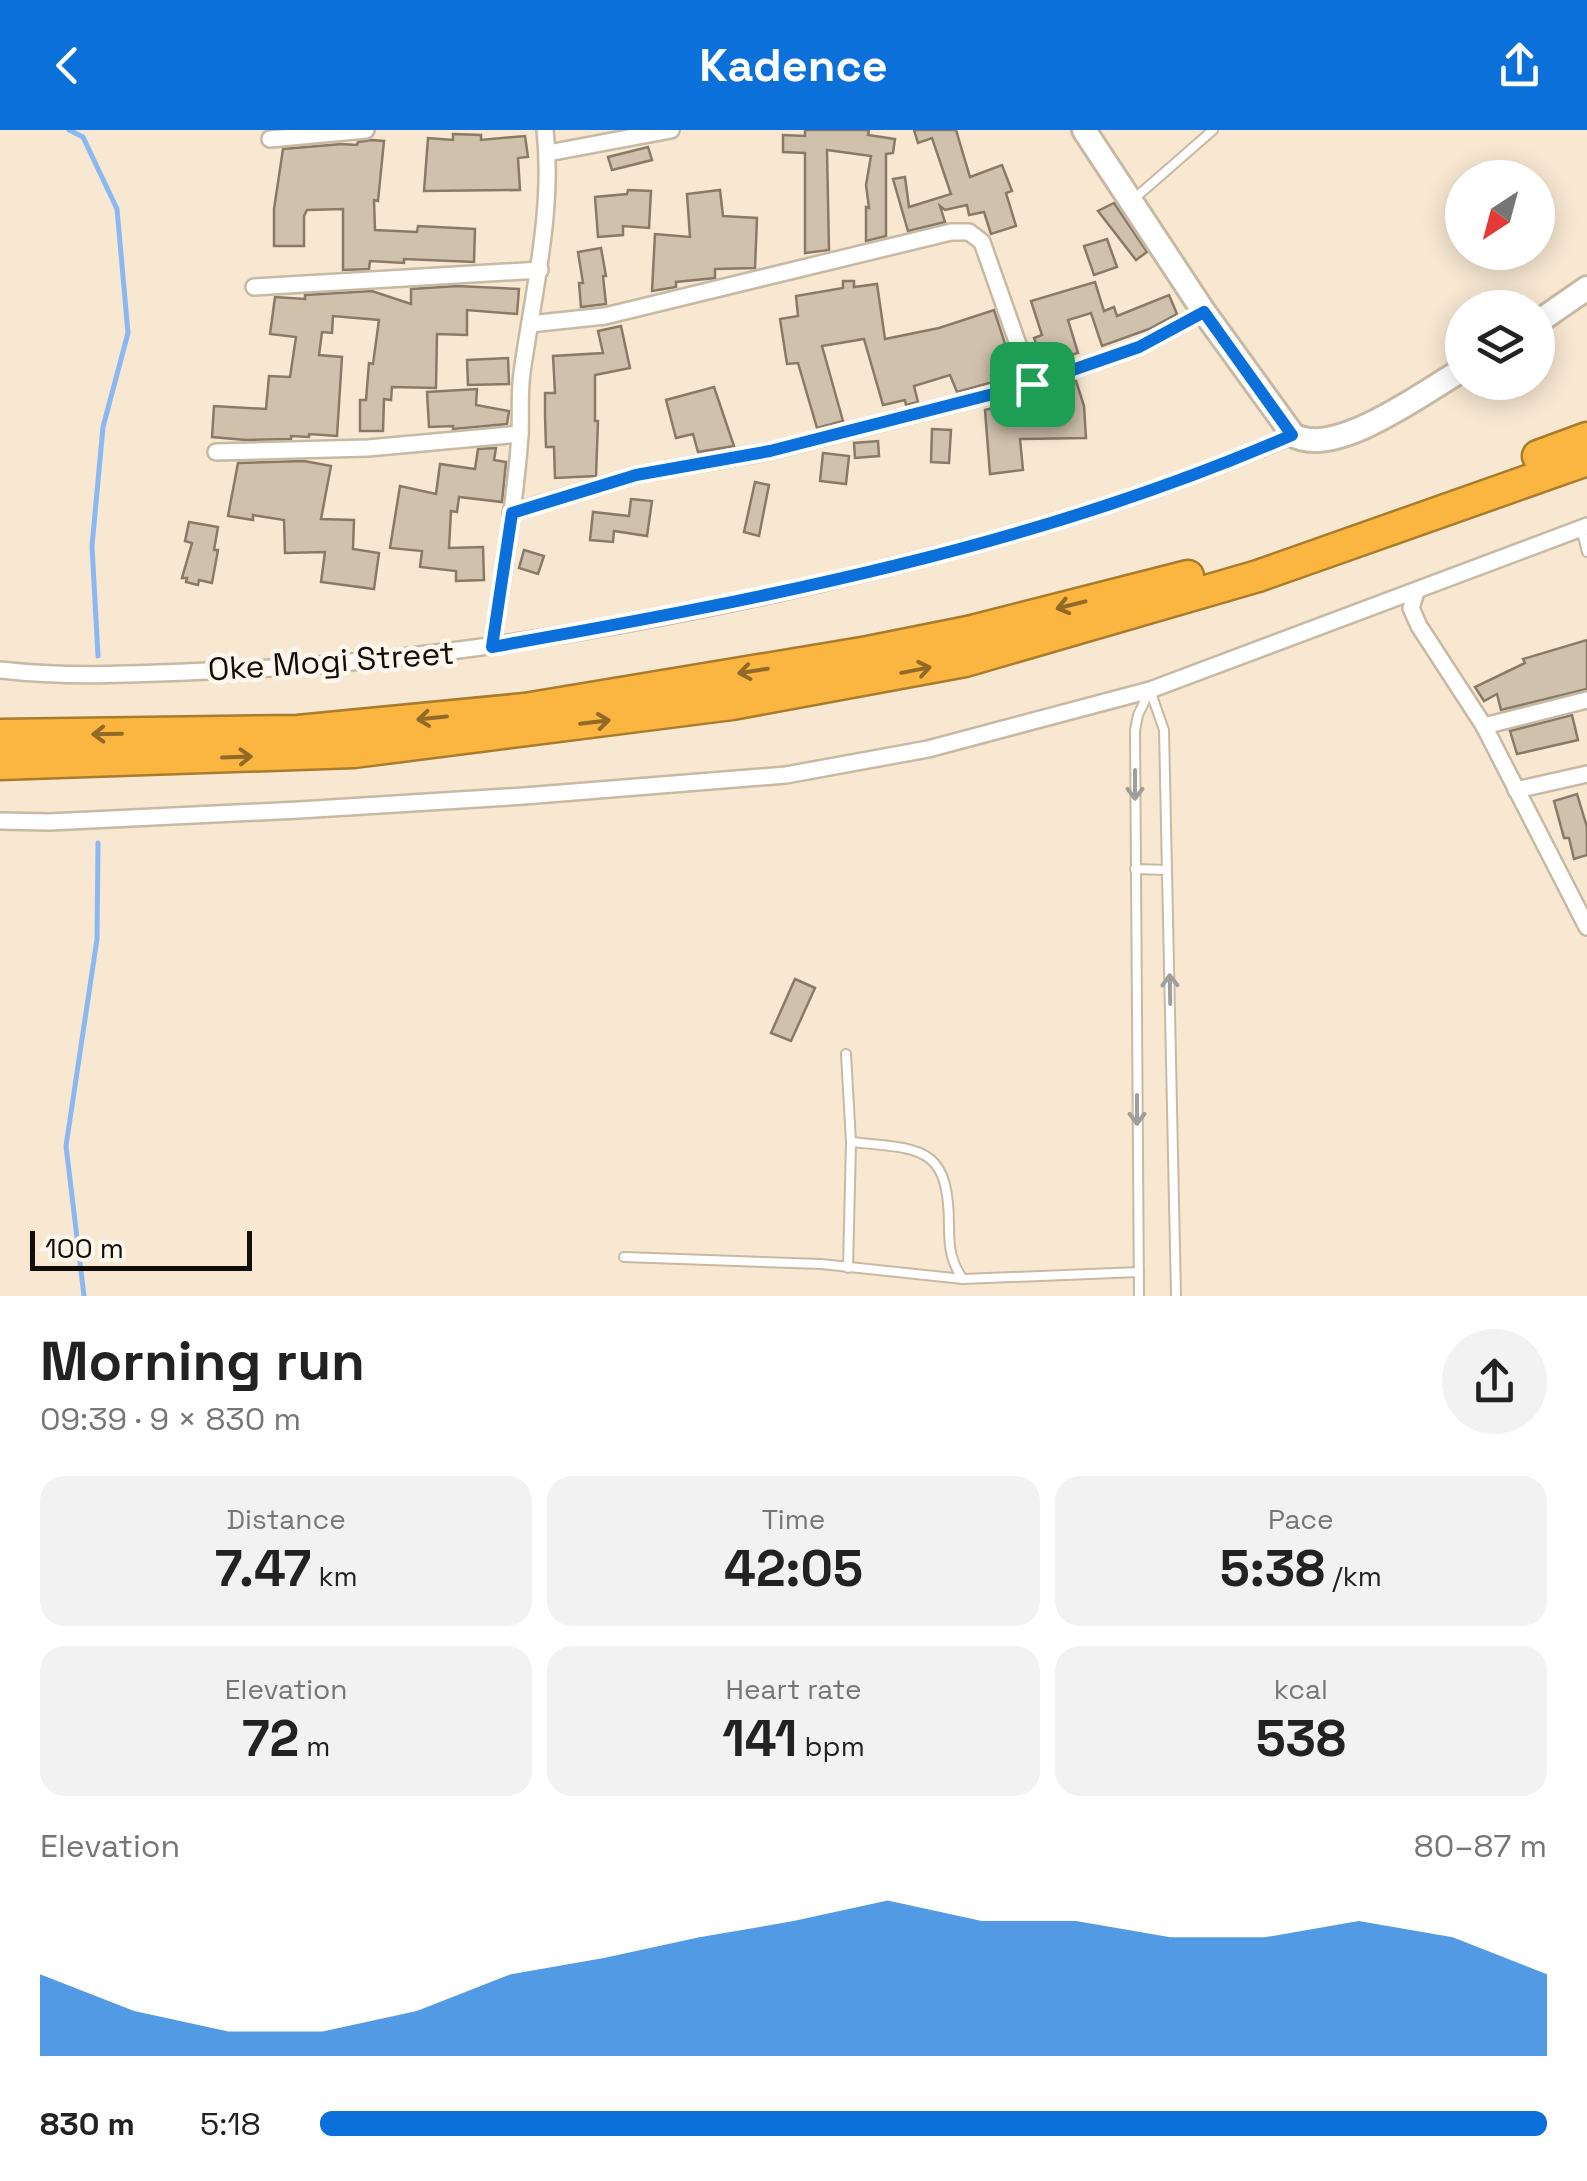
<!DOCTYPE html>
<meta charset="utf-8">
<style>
:root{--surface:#fff;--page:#f2f2f2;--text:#222;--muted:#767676;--accent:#0b70d9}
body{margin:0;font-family:"Space Grotesk",sans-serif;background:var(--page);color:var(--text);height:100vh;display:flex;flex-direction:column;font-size:38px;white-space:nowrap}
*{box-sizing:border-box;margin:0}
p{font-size:32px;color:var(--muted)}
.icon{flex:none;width:55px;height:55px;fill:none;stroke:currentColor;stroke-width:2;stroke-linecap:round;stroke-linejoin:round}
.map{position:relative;height:1166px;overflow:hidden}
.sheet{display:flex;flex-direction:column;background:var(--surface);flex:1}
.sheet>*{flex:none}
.needle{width:65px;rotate:216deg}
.controls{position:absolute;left:1445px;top:30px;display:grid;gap:20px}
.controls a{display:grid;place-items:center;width:110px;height:110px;border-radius:50%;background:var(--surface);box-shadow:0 5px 25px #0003;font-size:50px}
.scale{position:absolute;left:30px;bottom:25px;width:222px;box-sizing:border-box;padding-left:10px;border:5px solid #120d06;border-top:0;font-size:28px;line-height:35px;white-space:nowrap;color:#120d06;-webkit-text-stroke:8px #fdf7ee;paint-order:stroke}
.pin{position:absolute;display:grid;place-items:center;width:85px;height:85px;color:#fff;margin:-42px;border-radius:20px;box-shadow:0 5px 15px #0006}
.round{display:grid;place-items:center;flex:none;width:105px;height:105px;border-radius:52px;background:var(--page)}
.headline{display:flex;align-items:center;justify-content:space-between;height:170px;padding:0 40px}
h1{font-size:55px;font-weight:700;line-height:75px}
.figures{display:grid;grid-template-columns:repeat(3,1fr);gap:15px;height:170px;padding:10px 40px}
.figures div{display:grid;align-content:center;border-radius:25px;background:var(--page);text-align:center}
.figures b{font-size:50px;font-weight:700}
.figures small{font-size:28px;font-weight:400}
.figures p{font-size:28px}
.chart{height:280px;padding:20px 40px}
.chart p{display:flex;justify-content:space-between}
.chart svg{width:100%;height:180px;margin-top:10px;fill:var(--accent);opacity:.7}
ul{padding:0 40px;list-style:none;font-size:32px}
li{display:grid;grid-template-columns:160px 120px 1fr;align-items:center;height:75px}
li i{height:25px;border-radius:12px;background:var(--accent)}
header{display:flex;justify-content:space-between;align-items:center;height:130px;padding:0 40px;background:var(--accent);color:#fff;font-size:45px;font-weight:700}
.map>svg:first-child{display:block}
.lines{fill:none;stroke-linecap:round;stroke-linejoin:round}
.stream{stroke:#8bb8f3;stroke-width:5}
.building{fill:#d0c1ac;stroke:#887a67;stroke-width:2.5}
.lane-casing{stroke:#c7b9a4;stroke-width:12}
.street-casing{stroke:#c7b9a4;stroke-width:20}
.secondary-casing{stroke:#c7b9a4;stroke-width:28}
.highway-casing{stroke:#a97b2d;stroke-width:35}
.lane{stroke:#fff;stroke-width:8}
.street{stroke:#fff;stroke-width:15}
.secondary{stroke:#fff;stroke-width:22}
.highway{stroke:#fbb642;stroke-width:30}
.oneway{stroke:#926a27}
.oneway2{stroke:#a09e9b}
.route-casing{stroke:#fff;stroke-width:20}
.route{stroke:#0b70d9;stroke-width:12}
.labels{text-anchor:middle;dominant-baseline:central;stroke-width:9;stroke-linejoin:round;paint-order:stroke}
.street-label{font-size:32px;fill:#120d06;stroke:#fdf7ee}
</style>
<header><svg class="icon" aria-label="back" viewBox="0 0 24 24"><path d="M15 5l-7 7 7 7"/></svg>Kadence<svg class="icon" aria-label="share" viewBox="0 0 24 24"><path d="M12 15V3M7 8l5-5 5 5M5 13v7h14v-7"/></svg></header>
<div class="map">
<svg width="1587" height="1166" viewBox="0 0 1587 1166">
<rect width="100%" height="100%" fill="#f8e8d2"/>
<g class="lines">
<g class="stream">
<polyline points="69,0 83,7 117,79 128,203 103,297 92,416 98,526"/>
<polyline points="84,1166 66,1016 97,809 98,713"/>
</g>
</g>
<g class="building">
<polygon points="805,0 869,0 868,5 895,9 893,23 886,24 886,106 866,111 866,77 869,78 866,55 871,26 827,20 829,120 805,123 805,23 783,22 783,5 805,6"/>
<polygon points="914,0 956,0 970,47 1002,35 1012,61 1006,63 1016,96 991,104 984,82 969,85 967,75 945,80 940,76 945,92 908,101 893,49 905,47 909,77 951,64 932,8 918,13"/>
<polygon points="453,4 481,5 481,10 525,6 528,27 518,28 520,60 424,61 428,8 453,10"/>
<polygon points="372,10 384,11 378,71 374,70 375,100 417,102 418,96 475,99 474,132 404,129 404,133 370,131 369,139 343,140 343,79 307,80 304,86 304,116 274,116 274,79 283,19 342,14 357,15 358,12"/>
<polygon points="648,17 652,30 612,40 608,27"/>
<polygon points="628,60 651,61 649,98 623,96 623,105 598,107 595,67 627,64"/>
<polygon points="720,60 723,86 757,88 755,138 715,139 715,148 676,152 676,157 652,161 655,104 690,107 687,64"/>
<polygon points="1114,73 1147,122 1136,130 1098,81"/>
<polygon points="1107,109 1117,137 1094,145 1084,116"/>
<polygon points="601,118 606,146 603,146 606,174 581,177 579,153 583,153 578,122"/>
<polygon points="843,151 854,151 854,157 877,154 885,209 939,198 994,180 1013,238 991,246 993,252 957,262 950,245 914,256 918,272 906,275 905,270 883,275 864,209 822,216 843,291 817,298 798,233 787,234 780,189 798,186 796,166 843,158"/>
<polygon points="1095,152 1104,181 1114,177 1117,186 1169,165 1177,184 1149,199 1102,216 1091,183 1068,190 1078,223 1043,233 1034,208 1042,205 1031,171"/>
<polygon points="457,156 519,159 517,184 467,180 467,205 437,204 436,258 392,257 391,270 384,269 383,301 360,301 360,270 366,270 369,233 373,234 379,190 333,186 332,203 322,202 319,225 342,227 337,306 309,304 309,307 291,306 291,309 246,310 212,307 214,276 266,279 269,246 290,247 296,207 270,204 275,167 305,169 305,165 372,161 411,174 411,159"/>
<polygon points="621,196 630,238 595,245 595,291 598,291 596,346 555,348 554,317 546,317 545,285 545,263 555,263 553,226 603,223 598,201"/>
<polygon points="508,228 509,254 468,255 467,230"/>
<polygon points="1076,251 1084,276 1086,308 1020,309 1023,340 990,344 985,280 1025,270 1058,270 1054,258"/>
<polygon points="714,257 734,316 698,322 693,304 676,308 666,270"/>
<polygon points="477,259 476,275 509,281 507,294 453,299 453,296 429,297 427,262"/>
<polygon points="932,299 951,300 949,333 931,332"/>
<polygon points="878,311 879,326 855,328 854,313"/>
<polygon points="496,318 494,330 506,332 502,372 459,367 457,382 451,381 449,418 483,417 484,450 456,451 456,441 420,437 422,421 390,418 400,356 436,364 440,334 475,339 478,319"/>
<polygon points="823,323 849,326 846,354 820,351"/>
<polygon points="304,331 331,336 321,389 354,390 353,419 379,423 374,459 321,452 325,422 285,423 284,390 253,385 253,390 228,386 238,333"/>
<polygon points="755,352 769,355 759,406 744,402"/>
<polygon points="631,369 652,371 647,406 614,401 613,412 590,410 593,382 629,386"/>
<polygon points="189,392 218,397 214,420 218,420 212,453 199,450 198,455 186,452 187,448 182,448 192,413 185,411"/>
<polygon points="524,420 544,426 538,444 519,438"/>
<polygon points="1587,510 1587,559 1501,580 1497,564 1484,571 1475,557 1525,533 1523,529"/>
<polygon points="1572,585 1578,610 1517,624 1510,601"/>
<polygon points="1577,664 1587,697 1587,725 1574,729 1569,708 1564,708 1554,671"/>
<polygon points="795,849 815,858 791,911 771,903"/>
</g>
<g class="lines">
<defs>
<g id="lane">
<polyline points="1135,68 1213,0"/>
<polyline points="1581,398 1587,422"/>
<polyline points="1150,560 1164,600 1176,1166"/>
<polyline points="1135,739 1167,740"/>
<polyline points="846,924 851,1012 848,1138"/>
<path d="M851,1012C922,1019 949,1015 949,1097C949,1117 951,1133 963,1149"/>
<polyline points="624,1127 821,1134 963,1149 1139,1142"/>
<polyline points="1139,1166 1135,600 1138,585 1150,560"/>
</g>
<g id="street">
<polyline points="270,9 366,0"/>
<polyline points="548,23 671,0"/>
<polyline points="254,157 540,140"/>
<polyline points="530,194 605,186 951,102 969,102 982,112 1032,254"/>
<polyline points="216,322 368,318 520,304"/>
<polyline points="511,383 636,345 771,321 1032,254 1139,217 1204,182"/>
<polyline points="1416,462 1411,478 1419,496 1484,596 1587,797"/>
<path d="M492,517C502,447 515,376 520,305C521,284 519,264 522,243C533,163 554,81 545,0"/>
<path d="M0,540C77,549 157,543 234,540C421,532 605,501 787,461C960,422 1130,376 1293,305"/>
<polyline points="1484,596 1587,570"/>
<polyline points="1516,660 1587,644"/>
<polyline points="0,691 49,692 299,680 524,666 786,645 928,619 1150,560 1587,396"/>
</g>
<g id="secondary">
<path d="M1084,0L1204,182L1293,305C1335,329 1424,262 1462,240"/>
<polyline points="1538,192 1587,158"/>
</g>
<g id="highway">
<polyline points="1538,326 1587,308"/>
<polyline points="0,605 298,601 525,579 868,522 968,502 1188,446"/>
<polyline points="0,634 354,622 732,574 965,531 1258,446 1587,330"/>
</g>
</defs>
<use href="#lane" class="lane-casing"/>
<use href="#street" class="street-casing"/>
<use href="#secondary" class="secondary-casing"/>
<use href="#highway" class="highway-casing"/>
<use href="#lane" class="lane"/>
<use href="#street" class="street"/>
<use href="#secondary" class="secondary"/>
<use href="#highway" class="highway"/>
</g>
<defs><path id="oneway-shaft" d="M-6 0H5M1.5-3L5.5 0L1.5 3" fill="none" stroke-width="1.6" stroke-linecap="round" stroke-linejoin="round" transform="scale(2.5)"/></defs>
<g class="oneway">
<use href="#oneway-shaft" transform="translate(1071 475) rotate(166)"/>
<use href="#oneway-shaft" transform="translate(916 540) rotate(-11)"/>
<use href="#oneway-shaft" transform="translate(753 541) rotate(171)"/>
<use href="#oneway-shaft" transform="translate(432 588) rotate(174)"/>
<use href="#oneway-shaft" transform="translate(595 592) rotate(-7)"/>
<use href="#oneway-shaft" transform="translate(107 604) rotate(179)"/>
<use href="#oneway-shaft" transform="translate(237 627) rotate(-2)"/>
</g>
<g class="oneway2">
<use href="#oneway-shaft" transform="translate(1135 655) rotate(90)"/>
<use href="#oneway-shaft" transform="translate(1170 859) rotate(-91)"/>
<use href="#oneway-shaft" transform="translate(1137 980) rotate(90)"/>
</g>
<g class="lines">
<defs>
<path id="route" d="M1204,182L1292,305C1038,416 764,469 492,517L512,383L636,345L770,321L1032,254L1139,217Z"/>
</defs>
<use href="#route" class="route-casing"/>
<use href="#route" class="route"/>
</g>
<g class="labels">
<g class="street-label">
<text transform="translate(331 531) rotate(-4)">Oke Mogi Street</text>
</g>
</g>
</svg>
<div class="controls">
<a><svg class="needle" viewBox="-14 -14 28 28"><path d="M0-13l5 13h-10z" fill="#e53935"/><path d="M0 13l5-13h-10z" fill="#767676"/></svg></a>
<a><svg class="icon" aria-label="layers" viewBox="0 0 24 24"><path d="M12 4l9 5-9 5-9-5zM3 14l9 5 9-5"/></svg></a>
</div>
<div class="scale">100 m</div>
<div class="pin" style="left:1032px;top:254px;background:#1e9e55"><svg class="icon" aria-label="arrive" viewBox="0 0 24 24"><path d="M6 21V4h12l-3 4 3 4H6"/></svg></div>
</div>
<section class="sheet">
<div class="headline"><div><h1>Morning run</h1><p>09:39 · 9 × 830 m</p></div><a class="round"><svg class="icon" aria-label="share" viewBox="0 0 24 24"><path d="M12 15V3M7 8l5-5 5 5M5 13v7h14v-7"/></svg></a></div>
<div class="figures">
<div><p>Distance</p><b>7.47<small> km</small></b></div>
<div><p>Time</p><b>42:05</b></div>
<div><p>Pace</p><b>5:38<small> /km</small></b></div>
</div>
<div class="figures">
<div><p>Elevation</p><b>72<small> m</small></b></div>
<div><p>Heart rate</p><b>141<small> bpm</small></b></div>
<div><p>kcal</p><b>538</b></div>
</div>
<div class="chart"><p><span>Elevation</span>80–87 m</p>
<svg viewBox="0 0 160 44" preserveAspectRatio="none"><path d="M0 44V24L10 33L20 38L30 38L40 33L50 24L60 20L70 15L80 11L90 6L100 11L110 11L120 15L130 15L140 11L150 15L160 24V44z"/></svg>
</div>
<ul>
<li><b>830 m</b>5:18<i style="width:100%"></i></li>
</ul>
</section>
